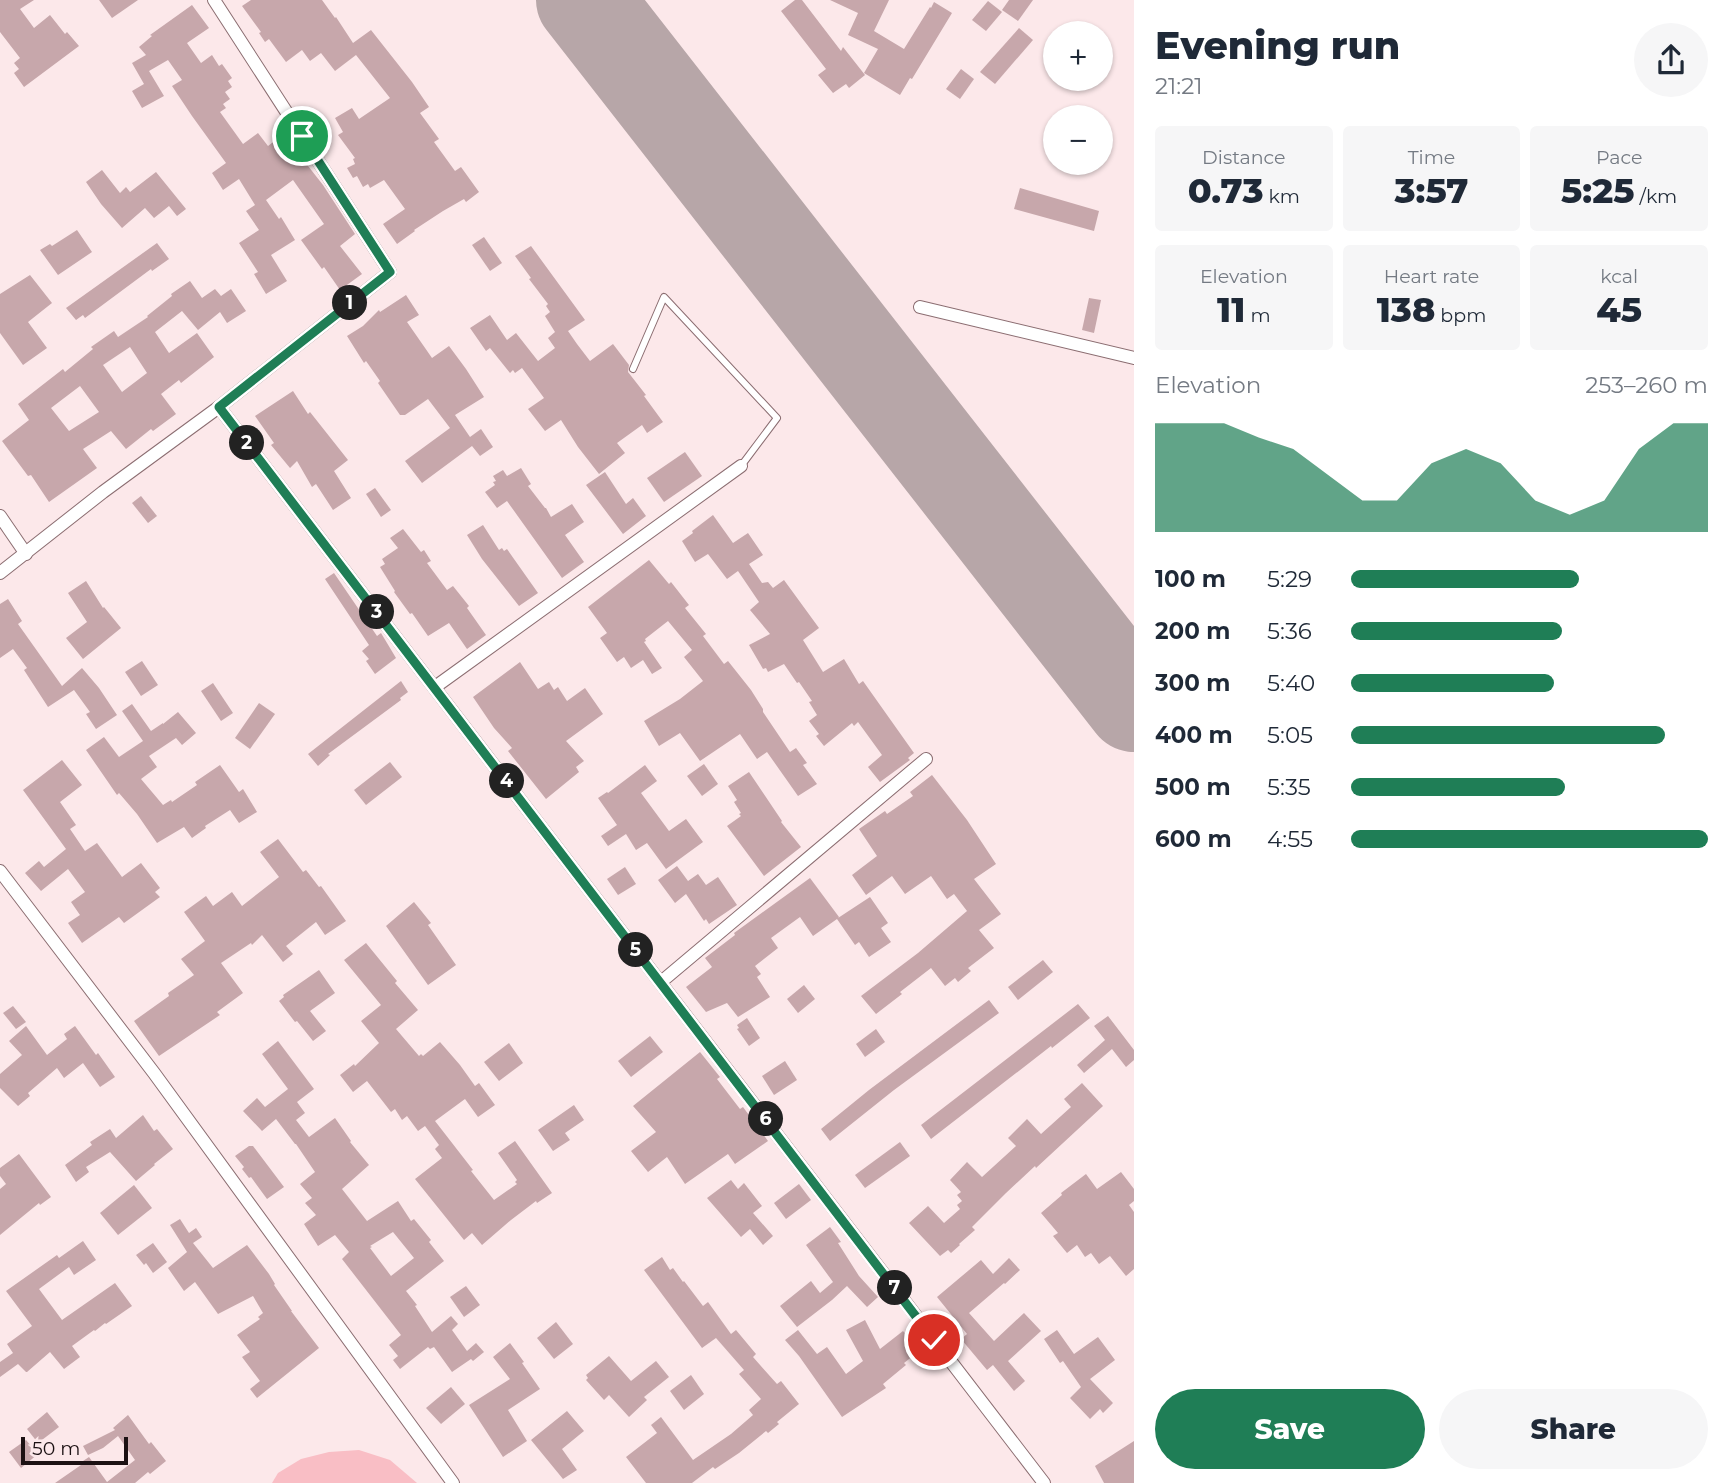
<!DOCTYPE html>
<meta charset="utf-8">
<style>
:root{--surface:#fff;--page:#f6f6f7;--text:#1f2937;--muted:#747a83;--accent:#1f7e56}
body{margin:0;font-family:Montserrat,sans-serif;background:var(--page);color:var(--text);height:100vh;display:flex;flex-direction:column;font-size:26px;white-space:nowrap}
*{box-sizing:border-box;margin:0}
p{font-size:23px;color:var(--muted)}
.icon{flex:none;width:38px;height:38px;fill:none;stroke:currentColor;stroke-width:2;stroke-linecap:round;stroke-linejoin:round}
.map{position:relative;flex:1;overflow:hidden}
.details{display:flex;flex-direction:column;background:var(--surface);width:595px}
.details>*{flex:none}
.buttons{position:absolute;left:1043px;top:21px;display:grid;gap:14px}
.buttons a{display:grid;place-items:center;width:70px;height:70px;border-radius:50%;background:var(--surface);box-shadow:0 2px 5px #0004;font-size:35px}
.scale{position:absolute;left:21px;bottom:18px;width:107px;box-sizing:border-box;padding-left:7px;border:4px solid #1c1113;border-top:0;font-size:19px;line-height:24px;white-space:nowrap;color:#1c1113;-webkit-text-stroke:5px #fce8ea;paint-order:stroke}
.pin{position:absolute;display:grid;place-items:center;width:60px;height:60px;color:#fff;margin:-30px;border:4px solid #fff;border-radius:50%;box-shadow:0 2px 7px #0007}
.km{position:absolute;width:35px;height:35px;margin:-18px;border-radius:50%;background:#222;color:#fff;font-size:19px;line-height:35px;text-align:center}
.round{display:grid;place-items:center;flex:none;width:74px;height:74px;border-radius:37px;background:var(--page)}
.headline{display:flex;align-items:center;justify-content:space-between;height:119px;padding:0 21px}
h1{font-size:38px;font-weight:800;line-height:52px}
.stats{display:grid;grid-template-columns:repeat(3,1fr);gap:10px;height:119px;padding:7px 21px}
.stats div{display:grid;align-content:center;border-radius:7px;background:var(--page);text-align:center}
.stats b{font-size:35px;font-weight:800}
.stats small{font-size:19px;font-weight:400}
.stats p{font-size:19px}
.chart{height:196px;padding:14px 21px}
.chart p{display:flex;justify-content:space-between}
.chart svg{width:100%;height:126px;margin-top:7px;fill:var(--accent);opacity:.7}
.primary-button{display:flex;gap:14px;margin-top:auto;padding:14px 21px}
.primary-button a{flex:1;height:80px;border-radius:42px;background:var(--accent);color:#fff;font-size:28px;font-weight:800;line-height:80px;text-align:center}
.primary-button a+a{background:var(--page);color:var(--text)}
ul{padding:0 21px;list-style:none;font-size:23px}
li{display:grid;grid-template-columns:112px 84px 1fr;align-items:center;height:52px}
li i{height:18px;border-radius:9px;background:var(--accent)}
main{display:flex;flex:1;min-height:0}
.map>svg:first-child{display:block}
.green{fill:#f9bec5}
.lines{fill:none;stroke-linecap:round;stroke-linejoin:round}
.runway{stroke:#b7a6a8;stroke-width:96}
.building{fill:#c7a7ab;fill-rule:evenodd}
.lane-casing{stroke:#8b6d71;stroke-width:8}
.street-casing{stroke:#8b6d71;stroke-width:14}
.lane{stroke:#fff;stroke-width:6}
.street{stroke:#fff;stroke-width:12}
.route-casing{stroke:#fff;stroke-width:14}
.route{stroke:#1f7e56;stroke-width:9}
</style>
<main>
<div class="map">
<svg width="1134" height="1483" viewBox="0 0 1134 1483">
<rect width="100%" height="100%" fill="#fce8ea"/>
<polygon class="green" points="359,1450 390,1460 417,1483 272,1483 278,1473 301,1459 329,1452"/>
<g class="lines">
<polyline class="runway" points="584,0 1134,704"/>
</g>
<g class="building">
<polygon points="0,0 34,0 20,9 34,28 50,15 65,34 67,32 79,46 24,87 14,73 19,69 14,63 20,58 0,32"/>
<polygon points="99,0 138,0 112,18"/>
<polygon points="251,0 322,0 335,18 336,17 353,43 371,30 412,82 429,107 420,113 439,139 434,142 455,171 461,167 479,192 466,202 464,199 443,211 414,230 415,231 397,244 383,224 405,209 384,180 370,188 368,184 363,187 357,176 353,178 347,168 355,164 353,159 355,158 338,135 343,132 335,118 352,108 359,119 390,98 356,55 335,71 321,53 310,61 302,50 286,62 269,39 265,42 259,33 261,32 242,6"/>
<polygon points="795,0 802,0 841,51 843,47 865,75 849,88 846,84 833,93 818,75 826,69 781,11"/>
<polygon points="830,0 889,0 874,31 904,49 930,7 931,8 934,2 952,13 912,79 910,78 900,95 864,73 878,49 848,35 858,13"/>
<polygon points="1009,0 1033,0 1018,21 1002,10"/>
<polygon points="988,1 1002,12 986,31 972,20"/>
<polygon points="192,5 209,28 187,43 201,63 212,55 219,66 222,64 232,78 228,81 232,87 225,92 230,99 223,104 226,108 220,112 243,144 258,133 268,146 286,132 303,155 301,157 323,185 355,234 340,246 362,274 340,290 324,267 322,269 301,240 324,224 293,180 266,200 279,219 281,217 295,240 271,255 287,281 266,294 254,274 258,272 239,243 259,230 246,211 255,205 239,179 223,190 212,173 226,163 192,116 172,86 182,80 168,60 149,71 164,96 142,108 132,91 144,84 132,63 146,55 139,47 152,36 150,35"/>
<polygon points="1019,28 1033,40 995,84 980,72"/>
<polygon points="961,69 974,79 960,99 946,89"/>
<polygon points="102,170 120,193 126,187 130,192 156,172 186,209 177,216 169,206 154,218 145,208 122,228 101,204 86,182"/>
<polygon points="1020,188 1099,211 1094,231 1014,209"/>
<polygon points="77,230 92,252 58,275 40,250 50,244 52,246"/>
<polygon points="484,237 502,263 490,271 472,245"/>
<polygon points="157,243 169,259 152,271 151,269 85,318 83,315 76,320 66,308"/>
<polygon points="531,246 585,320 568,331 577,344 590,361 613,344 629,365 628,372 646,395 644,396 663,422 647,433 642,425 617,443 625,453 599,474 578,447 561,420 545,431 528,409 544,398 522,368 515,373 513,370 510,373 490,348 486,351 470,328 490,315 507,340 516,333 538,361 555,348 548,338 555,332 545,316 550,312 546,306 548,304 529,279 531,278 515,256"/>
<polygon points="30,275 52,303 28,322 47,348 23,365 0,333 0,294"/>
<path d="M190,281L202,298L215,289L221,296L231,289L246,311L227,323L220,312L198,330L182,311L155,332L169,353L197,333L214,357L181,383L179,380L161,394L176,414L153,431L151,429L126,449L111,431L83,449L97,468L49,502L31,475L28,476L2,441L29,420L18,404L63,369L65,372L93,349L91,347L114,331L118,337L148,317L147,316L172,296L171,294ZM130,347L147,373L122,392L103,365ZM80,386L99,412L69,431L51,408Z"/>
<polygon points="406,295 419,315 407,322 432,358 449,346 466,369 484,397 455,415 470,437 481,429 493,447 480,456 472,446 422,483 405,461 450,428 428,399 405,415 400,415 378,383 380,381 366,361 364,363 347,336 363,326 379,310 380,312"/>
<polygon points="1089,298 1101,300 1094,333 1082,330"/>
<polygon points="293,391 308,414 310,412 348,460 334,471 351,498 333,510 316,484 312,487 297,461 290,468 271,445 274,443 255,416"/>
<polygon points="685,452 702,476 664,502 647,478"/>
<polygon points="521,468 531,484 528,486 545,508 546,508 551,517 572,504 584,522 565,535 584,562 562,578 507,501 497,508 485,492 495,485 493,482 496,481 493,476 503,470 507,476"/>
<polygon points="605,472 626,504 633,498 646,516 623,534 586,485"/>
<polygon points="375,488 391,510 381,517 366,494"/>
<polygon points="141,496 157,516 148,523 132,503"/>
<polygon points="713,515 733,543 748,533 763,555 749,564 762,583 768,582 773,588 784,580 819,628 803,640 823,672 844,659 859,684 863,681 914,753 908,758 910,760 880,782 868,767 882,755 858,722 854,726 852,723 824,746 816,736 819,734 809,721 817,715 809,702 812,701 799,682 797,683 784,664 768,672 766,668 763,669 749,645 770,634 750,610 759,602 738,571 727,579 708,554 695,562 682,541 693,533 692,531"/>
<polygon points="483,525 499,550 502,548 504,551 507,549 538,593 519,606 482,559 467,535"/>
<polygon points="403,529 421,552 424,550 431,561 427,563 447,590 453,586 469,606 467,608 486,635 467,649 449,623 428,636 412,613 410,614 394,592 395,591 380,567 385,564 382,559 398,548 390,538"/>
<polygon points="649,560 669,584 671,582 689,605 685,608 706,634 703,636 724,664 728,661 751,690 763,709 763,712 790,752 796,748 807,763 803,765 817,784 798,796 767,752 757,759 740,734 700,761 680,733 659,746 644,721 680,699 703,681 684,657 692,650 668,621 645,639 646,641 644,642 662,668 652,674 643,660 631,668 624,657 617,662 600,638 607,633 588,607"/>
<polygon points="334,573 377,636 381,633 396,658 375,674 366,661 369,659 362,651 369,645 325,579"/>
<polygon points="86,581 103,608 104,607 121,628 83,659 66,638 87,622 68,593"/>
<polygon points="8,599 22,621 18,624 62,686 82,668 99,688 117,715 96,729 86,714 90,712 74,690 48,707 24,670 27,668 13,649 0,658 0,604"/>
<polygon points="142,661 158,685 141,696 125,672"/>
<polygon points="520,662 538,689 549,682 554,690 558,687 567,701 585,688 603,714 566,741 584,761 576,767 579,772 546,799 508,751 512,748 494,728 473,697"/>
<polygon points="401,681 408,692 400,698 401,700 328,754 330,755 318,766 308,754"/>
<polygon points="213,683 233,713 221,721 201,691"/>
<polygon points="259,703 275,714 250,749 235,738"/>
<polygon points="132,704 151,731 163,723 163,724 178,712 196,733 182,745 176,738 149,756 157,767 141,779 163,805 171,800 172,802 197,785 195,782 220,765 239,792 243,789 257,812 239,823 230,810 205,826 206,828 192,838 184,827 157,843 137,814 119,793 117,795 86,750 104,737 119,757 143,741 122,711"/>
<polygon points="62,760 82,785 60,802 76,825 70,829 85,851 97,843 122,877 141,863 160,888 155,892 160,897 124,923 119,917 82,943 68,923 80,915 71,902 85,892 68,869 41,891 25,873 39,861 44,867 66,849 23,790"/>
<polygon points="390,762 402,777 366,805 354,790"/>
<polygon points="704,764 718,784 702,796 687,776"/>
<polygon points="645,765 657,781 641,793 669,831 686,819 703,842 666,869 647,843 636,850 626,834 608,846 601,836 617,825 598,798 607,792 608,793"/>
<polygon points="749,772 782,821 781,822 801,847 764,876 727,826 741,816 739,814 741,813 734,802 737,800 728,786"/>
<polygon points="932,775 967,820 996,864 974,879 1001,914 979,930 994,948 968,968 971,971 958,982 955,978 945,986 931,968 900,992 902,994 876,1014 861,996 918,953 967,911 954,894 947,899 931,876 905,894 892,876 866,895 852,875 877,856 859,829 885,811 887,814 913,796 910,792"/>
<polygon points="278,839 303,872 306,870 319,887 321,886 346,921 325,935 316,922 286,946 293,954 283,962 262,935 252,945 251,943 221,963 243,993 217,1012 220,1015 159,1056 134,1021 169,996 168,993 194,975 181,959 205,941 184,912 206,896 213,906 232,892 242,906 279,877 260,852"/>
<polygon points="677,866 688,881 698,874 706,885 718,877 737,905 709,924 706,919 704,921 686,894 675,903 658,880"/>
<polygon points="625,867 636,884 618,895 607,879"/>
<polygon points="810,878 839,917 838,918 870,897 888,923 881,928 891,942 869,957 859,942 855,945 837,919 813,936 800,917 771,938 778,948 755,966 761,974 757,977 770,997 738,1017 727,1003 706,1012 686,987 712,967 705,958 735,935 734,933"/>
<polygon points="414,902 431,923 428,925 456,965 428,985 386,926"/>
<polygon points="366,943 397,981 395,983 418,1010 396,1029 419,1056 421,1054 423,1056 440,1042 460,1065 475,1086 479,1083 495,1105 478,1117 465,1099 435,1121 473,1170 471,1171 494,1200 517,1184 515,1182 517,1180 498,1153 515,1141 552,1193 537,1203 536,1201 511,1220 482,1245 472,1233 464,1240 415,1179 442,1158 435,1149 439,1145 425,1126 418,1131 407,1116 402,1120 395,1109 391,1112 367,1081 353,1092 340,1075 354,1064 355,1066 379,1043 361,1021 381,1005 344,960"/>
<polygon points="1043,960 1053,972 1018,1000 1008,987"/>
<polygon points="319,970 335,993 310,1011 326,1031 313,1041 297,1021 295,1022 279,1001 284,997 283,995"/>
<polygon points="804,985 815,999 798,1013 787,999"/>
<polygon points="989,1000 999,1013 894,1090 830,1141 821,1129 869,1090"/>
<polygon points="1078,1004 1090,1018 1052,1048 1051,1046 931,1139 921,1125"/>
<polygon points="13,1006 26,1022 16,1029 3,1013"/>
<polygon points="1108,1016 1134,1050 1134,1060 1126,1067 1112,1049 1084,1073 1077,1065 1105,1040 1094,1026"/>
<polygon points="747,1018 760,1038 749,1046 737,1029 739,1028 737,1025"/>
<polygon points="26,1026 47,1055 67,1039 64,1034 75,1026 96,1055 98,1053 115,1077 100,1087 83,1063 64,1078 57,1068 28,1093 30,1096 18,1106 0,1088 0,1074 22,1055 9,1041"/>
<polygon points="876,1029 885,1042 865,1057 856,1044"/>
<polygon points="650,1036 663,1052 631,1077 618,1061"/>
<path d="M278,1041L314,1089L297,1102L305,1113L296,1120L309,1137L335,1118L351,1141L350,1142L369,1165L342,1189L367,1221L398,1201L411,1221L414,1219L431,1240L429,1242L444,1261L406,1291L417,1305L415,1306L432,1332L451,1316L458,1324L452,1330L467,1351L476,1343L484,1352L473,1361L471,1359L452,1372L434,1347L430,1349L428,1347L400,1369L393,1360L398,1356L389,1345L401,1335L342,1259L349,1252L335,1235L318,1246L304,1224L316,1215L305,1203L312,1198L300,1184L315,1172L296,1144H295L276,1119L262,1131L243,1111L257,1098L265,1107L288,1089L262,1054ZM393,1232L414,1258L391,1276L370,1248L372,1247L370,1246Z"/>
<polygon points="509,1043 523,1063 499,1081 484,1062"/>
<polygon points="700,1052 720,1077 717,1079 740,1109 743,1107 768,1141 735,1164 728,1154 685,1184 667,1157 648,1172 631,1151 656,1132 633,1106"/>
<polygon points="785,1061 797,1080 774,1095 762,1076"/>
<polygon points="1082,1083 1103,1106 1036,1168 1035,1166 1006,1193 972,1227 975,1230 959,1244 960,1245 951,1253 948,1250 940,1256 909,1223 928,1206 944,1223 960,1209 957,1205 962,1201 957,1195 961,1192 950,1180 967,1162 982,1177 1016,1146 1008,1138 1027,1119 1041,1134 1071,1107 1064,1099"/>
<polygon points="574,1105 584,1120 565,1133 570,1140 553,1151 538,1130"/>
<polygon points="143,1115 154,1131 157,1129 173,1149 154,1164 155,1165 136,1181 110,1152 86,1167 89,1172 76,1182 65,1165 92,1145 90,1142 110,1129 116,1138"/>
<polygon points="900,1142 910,1156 865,1188 855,1175"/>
<polygon points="249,1146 253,1146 284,1187 267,1199 251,1177 249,1178 242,1169 244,1167 235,1156"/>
<polygon points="19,1154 51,1197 40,1205 39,1203 0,1235 0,1189 6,1184 0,1176 0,1168"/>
<polygon points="1121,1172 1134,1189 1134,1201 1129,1205 1134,1212 1134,1269 1126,1276 1110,1256 1099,1264 1091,1253 1085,1257 1077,1245 1067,1253 1053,1236 1058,1233 1041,1213 1062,1195 1061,1193 1086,1174 1097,1189"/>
<polygon points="731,1180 738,1189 744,1183 762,1206 753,1213 773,1236 763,1245 750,1229 741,1237 707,1198"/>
<polygon points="799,1184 811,1200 786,1219 774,1203"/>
<polygon points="134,1185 152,1208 118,1235 100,1213"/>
<polygon points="180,1219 189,1233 196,1228 202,1237 193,1243 213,1268 247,1245 269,1274 275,1284 274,1285 292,1311 291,1311 319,1348 257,1398 250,1389 260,1381 242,1357 250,1352 237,1335 260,1319 258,1317 263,1313 253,1296 218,1314 195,1282 184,1291 168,1268 187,1252 170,1225"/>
<polygon points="830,1227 841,1242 838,1243 859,1276 878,1297 867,1307 847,1286 832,1300 797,1327 780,1306 811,1281 820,1293 833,1282 806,1245"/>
<polygon points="83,1241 96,1260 74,1275 69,1267 39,1289 62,1320 115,1283 132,1306 106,1324 105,1323 95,1331 94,1330 72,1346 80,1357 64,1369 50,1352 27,1372 26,1372 18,1364 0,1377 0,1362 13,1353 7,1344 32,1326 6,1291 57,1255 59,1258"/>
<polygon points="153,1243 167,1262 153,1273 146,1263 144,1265 136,1255"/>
<polygon points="662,1257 670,1270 673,1268 683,1282 684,1281 703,1306 708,1302 731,1334 736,1330 756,1354 753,1357 777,1384 781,1381 799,1404 777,1422 779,1424 768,1433 766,1431 739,1453 715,1469 713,1467 692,1483 646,1483 626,1457 657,1433 651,1425 661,1417 693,1460 731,1434 753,1415 749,1410 761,1399 739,1374 744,1370 716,1338 702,1348 644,1270"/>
<polygon points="1009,1258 1020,1270 1005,1284 1004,1283 969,1313 994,1341 1024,1313 1041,1331 1008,1361 1025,1381 1014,1391 993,1365 987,1370 961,1339 967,1334 937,1297 981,1260 993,1274"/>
<polygon points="466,1286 480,1305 464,1317 450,1297"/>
<polygon points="865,1320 880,1349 903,1331 919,1351 904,1363 906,1365 883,1384 886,1388 842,1417 799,1356 785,1340 798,1330 817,1354 827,1347 846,1374 863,1361 846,1330"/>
<polygon points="556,1322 573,1344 554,1359 537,1338"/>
<polygon points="1057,1330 1074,1354 1098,1337 1115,1360 1090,1379 1113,1403 1103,1413 1100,1409 1090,1419 1070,1398 1081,1387 1063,1361 1060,1363 1044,1339"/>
<polygon points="510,1343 524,1362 522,1363 540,1389 508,1410 527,1441 503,1457 469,1405 510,1379 493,1357"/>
<polygon points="609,1356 631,1381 656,1361 669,1377 644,1397 647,1400 629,1417 609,1395 604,1400 586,1380 588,1378 586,1375"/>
<polygon points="691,1375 704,1394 684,1410 670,1391"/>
<polygon points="451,1387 465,1404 441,1424 426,1408"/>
<polygon points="567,1411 584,1431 562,1449 577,1470 563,1479 531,1440"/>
<polygon points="47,1412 59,1427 38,1443 27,1429"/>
<polygon points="128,1415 149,1444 151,1442 166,1461 150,1474 148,1472 135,1483 55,1483 81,1465 80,1463 89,1457 107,1482 135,1460 118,1436 103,1448 88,1455 83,1446 115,1430 113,1428"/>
<polygon points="26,1440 38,1454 21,1468 9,1452"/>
<polygon points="1134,1441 1134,1483 1104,1483 1095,1466"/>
</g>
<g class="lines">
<defs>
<polyline id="lane" points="633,369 664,297 777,418 741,466"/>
<g id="street">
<polyline points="214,0 390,272 219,407 1044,1483"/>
<polyline points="920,307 1134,358"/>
<polyline points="0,516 26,554"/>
<polyline points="0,573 103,492 219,407"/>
<polyline points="435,687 741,466"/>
<polyline points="0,871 154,1073 453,1483"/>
<polyline points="661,982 926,759"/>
</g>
</defs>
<use href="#lane" class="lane-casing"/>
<use href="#street" class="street-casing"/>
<use href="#lane" class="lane"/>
<use href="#street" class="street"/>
</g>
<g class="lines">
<defs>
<polyline id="route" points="302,136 390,272 219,407 934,1340"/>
</defs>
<use href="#route" class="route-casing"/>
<use href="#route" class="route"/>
</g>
</svg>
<div class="buttons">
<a>+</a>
<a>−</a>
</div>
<div class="scale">50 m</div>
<div class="pin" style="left:302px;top:136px;background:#1e9e55"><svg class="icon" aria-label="arrive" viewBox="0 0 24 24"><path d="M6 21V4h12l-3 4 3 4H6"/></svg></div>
<div class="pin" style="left:934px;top:1340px;background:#d93025"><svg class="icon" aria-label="check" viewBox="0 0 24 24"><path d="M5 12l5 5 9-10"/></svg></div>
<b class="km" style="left:350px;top:303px">1</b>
<b class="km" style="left:247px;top:443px">2</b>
<b class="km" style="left:377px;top:612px">3</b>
<b class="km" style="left:507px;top:781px">4</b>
<b class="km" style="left:636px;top:950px">5</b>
<b class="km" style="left:766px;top:1119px">6</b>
<b class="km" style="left:895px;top:1288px">7</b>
</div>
<section class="details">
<div class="headline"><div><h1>Evening run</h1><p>21:21</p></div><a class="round"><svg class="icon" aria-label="share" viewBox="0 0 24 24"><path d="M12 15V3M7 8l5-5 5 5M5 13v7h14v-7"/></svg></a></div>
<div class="stats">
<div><p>Distance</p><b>0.73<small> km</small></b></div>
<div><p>Time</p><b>3:57</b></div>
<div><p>Pace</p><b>5:25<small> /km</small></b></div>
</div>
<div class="stats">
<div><p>Elevation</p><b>11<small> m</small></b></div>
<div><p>Heart rate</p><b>138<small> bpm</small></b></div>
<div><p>kcal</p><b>45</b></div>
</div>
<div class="chart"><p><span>Elevation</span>253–260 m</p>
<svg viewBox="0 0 160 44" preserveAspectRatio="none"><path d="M0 44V6L10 6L20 6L30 11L40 15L50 24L60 33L70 33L80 20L90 15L100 20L110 33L120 38L130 33L140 15L150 6L160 6V44z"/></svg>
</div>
<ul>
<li><b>100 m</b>5:29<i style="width:64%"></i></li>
<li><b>200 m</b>5:36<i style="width:59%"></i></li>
<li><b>300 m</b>5:40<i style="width:57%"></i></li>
<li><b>400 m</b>5:05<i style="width:88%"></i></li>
<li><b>500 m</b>5:35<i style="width:60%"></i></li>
<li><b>600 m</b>4:55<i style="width:100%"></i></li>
</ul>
<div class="primary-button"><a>Save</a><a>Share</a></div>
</section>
</main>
